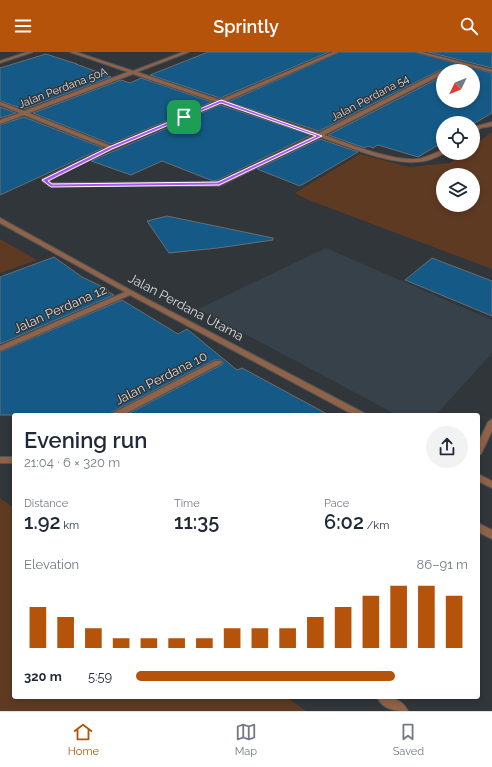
<!DOCTYPE html>
<meta charset="utf-8">
<style>
:root{--surface:#fff;--page:#f2f2f3;--text:#1f2937;--muted:#747a83;--line:#e0e1e3;--accent:#b45309}
body{margin:0;font-family:Raleway,sans-serif;background:var(--page);color:var(--text);height:100vh;display:flex;flex-direction:column;font-size:15px;white-space:nowrap}
*{box-sizing:border-box;margin:0}
p{font-size:13px;color:var(--muted)}
.icon{flex:none;width:22px;height:22px;fill:none;stroke:currentColor;stroke-width:2;stroke-linecap:round;stroke-linejoin:round}
.map{position:relative;flex:1;overflow:hidden}
.details{position:absolute;left:12px;top:361px;width:468px;height:286px;display:flex;flex-direction:column;background:var(--surface);border-radius:4px;box-shadow:0 2px 6px #0003}
.details>*{flex:none}
.needle{width:26px;rotate:227deg}
.controls{position:absolute;left:436px;top:12px;display:grid;gap:8px}
.controls a{display:grid;place-items:center;width:44px;height:44px;border-radius:50%;background:var(--surface);box-shadow:0 2px 6px #0003;font-size:20px}
.pin{position:absolute;display:grid;place-items:center;width:34px;height:34px;color:#fff;margin:-17px;border-radius:8px;box-shadow:0 2px 6px #0006}
.round{display:grid;place-items:center;flex:none;width:42px;height:42px;border-radius:21px;background:var(--page)}
.overview{display:flex;align-items:center;justify-content:space-between;height:68px;padding:0 12px}
h1{font-size:22px;font-weight:600;line-height:30px}
.metrics{display:grid;grid-template-columns:repeat(3,1fr);gap:6px;height:68px;padding:4px 12px}
.metrics div{display:grid;align-content:center}
.metrics b{font-size:20px;font-weight:600}
.metrics small{font-size:11px;font-weight:400}
.metrics p{font-size:11px}
.chart{height:112px;padding:8px 12px}
.chart p{display:flex;justify-content:space-between}
.chart svg{width:100%;height:72px;margin-top:4px;stroke:var(--accent);stroke-width:6}
ul{padding:0 12px;list-style:none;font-size:13px}
li{display:grid;grid-template-columns:64px 48px 1fr;align-items:center;height:30px}
li i{height:10px;border-radius:5px;background:var(--accent)}
header{display:flex;justify-content:space-between;align-items:center;height:52px;padding:0 12px;background:var(--accent);color:#fff;font-size:18px;font-weight:600}
.dock{display:flex;justify-content:space-around;align-items:center;height:56px;border-top:1px solid var(--line);background:var(--surface);font-size:11px;color:var(--muted)}
.dock a{display:grid;justify-items:center;gap:2px}
.dock .current{color:var(--accent)}
.map>svg:first-child{display:block}
.built{fill:#364149}
.green{fill:#5f3a23;fill-rule:evenodd}
.building{fill:#155a87;stroke:#686d72}
.lines{fill:none;stroke-linecap:round;stroke-linejoin:round}
.street-casing{stroke:#4f5458;stroke-width:2}
.street{fill:#906247;fill-rule:evenodd}
.route{fill:#a855f7;stroke:#fff;fill-rule:evenodd}
.labels{text-anchor:middle;dominant-baseline:central;stroke-width:3;stroke-linejoin:round;paint-order:stroke}
.far-street-label{font-size:11px;fill:#d8dbde;stroke:#31363a}
.street-label{font-size:13px;fill:#d8dbde;stroke:#31363a}
</style>
<header><svg class="icon" aria-label="menu" viewBox="0 0 24 24"><path d="M4 6h16M4 12h16M4 18h16"/></svg>Sprintly<svg class="icon" aria-label="search" viewBox="0 0 24 24"><circle cx="10" cy="10" r="6"/><path d="M15 15l6 6"/></svg></header>
<div class="map">
<svg width="492" height="659" viewBox="0 0 492 659">
<rect width="100%" height="100%" fill="#31363a"/>
<polygon class="built" points="326,196 492,268 492,301 436,363 397,363 198,257"/>
<g class="green">
<path d="M492,80V217L306,147L295,141L360,102L409,115L450,111L464,101H473V94ZM443,123H473V153H443Z"/>
<polygon points="0,187 37,208 0,221"/>
<polygon points="0,446 14,456 14,645 286,645 306,659 0,659"/>
</g>
<g class="building">
<polygon points="208,0 329,0 220,46 150,23"/>
<polygon points="340,0 414,0 492,21 492,61 473,72 473,71 443,71 443,90 418,105 378,93 373,96 368,94 365,96 328,83 443,24 443,49 473,49 473,19 440,18 319,79 228,50"/>
<polygon points="428,0 492,0 492,16"/>
<polygon points="46,2 77,12 76,12 111,25 24,57 0,49 0,16"/>
<polygon points="141,26 212,50 111,92 33,61 121,28 130,31"/>
<polygon points="220,53 311,83 218,128 213,129 162,109 131,123 91,109"/>
<polygon points="0,55 16,61 0,66"/>
<polygon points="24,65 103,96 0,143 0,73"/>
<polygon points="320,87 358,100 300,134 257,117"/>
<polygon points="167,164 273,186 273,188 218,196 169,201 147,169"/>
<polygon points="54,205 82,225 107,237 105,238 114,243 0,292 0,225"/>
<polygon points="432,206 492,229 492,264 405,228"/>
<polygon points="122,248 178,282 187,277 237,318 242,316 329,363 126,363 223,312 223,310 221,308 214,308 112,360 111,363 0,363 0,300"/>
</g>
<g class="lines">
<defs>
<g id="street">
<polygon points="27,0 33,0 0,11 0,9"/>
<path d="M70,0H76L133,19L183,0H189L137,20L220,48L333,0H339L224,50L319,81L441,19H444H443V22L324,83C350,92 390,109 417,107C426,106 434,101 443,98V101H445C436,106 426,110 416,110C387,112 347,94 320,85L219,134H49L42,129V127L107,96L24,63L0,72V68L20,61L0,53V50L24,59L128,20ZM133,22L216,50L111,94L29,61ZM220,51L315,83L218,130L52,131L48,128L113,97Z"/>
<polygon points="415,0 422,0 492,18 492,20"/>
<polygon points="492,70 492,74 481,76 473,82 473,77 477,74"/>
<polygon points="0,166 132,239 364,361 365,363 354,363 130,243 0,299 0,294 125,240 0,171"/>
<polygon points="215,309 221,309 222,311 123,363 112,363 113,361"/>
<polygon points="492,367 492,379 482,400 481,402 478,403 478,391 488,370"/>
<rect x="0" y="405" width="14" height="6"/>
<polygon points="478,422 492,429 492,436 478,429"/>
<polygon points="478,471 492,478 492,487 478,480"/>
<path d="M377,645C389,645 402,646 408,659C396,659 383,658 377,645Z"/>
</g>
</defs>
<use href="#street" class="street-casing"/>
<use href="#street" class="street"/>
</g>
<path class="route" d="M221,48L322,84L219,133L51,135L42,128L109,95ZM221,51L316,84L218,130L52,132L48,129L112,97Z"/>
<g class="labels">
<g class="far-street-label">
<text transform="translate(63 36) rotate(-21)">Jalan Perdana 50A</text>
<text transform="translate(370 46) rotate(-28)">Jalan Perdana 54</text>
</g>
<g class="street-label">
<text transform="translate(186 255) rotate(28)">Jalan Perdana Utama</text>
<text transform="translate(60 257) rotate(-24)">Jalan Perdana 12</text>
<text transform="translate(161 326) rotate(-27)">Jalan Perdana 10</text>
</g>
</g>
</svg>
<div class="controls">
<a><svg class="needle" viewBox="-14 -14 28 28"><path d="M0-13l5 13h-10z" fill="#e53935"/><path d="M0 13l5-13h-10z" fill="#747a83"/></svg></a>
<a><svg class="icon" aria-label="locate" viewBox="0 0 24 24"><circle cx="12" cy="12" r="6"/><path d="M12 2v4M12 18v4M2 12h4M18 12h4"/></svg></a>
<a><svg class="icon" aria-label="layers" viewBox="0 0 24 24"><path d="M12 4l9 5-9 5-9-5zM3 14l9 5 9-5"/></svg></a>
</div>
<div class="pin" style="left:184px;top:65px;background:#1e9e55"><svg class="icon" aria-label="arrive" viewBox="0 0 24 24"><path d="M6 21V4h12l-3 4 3 4H6"/></svg></div>
<section class="details">
<div class="overview"><div><h1>Evening run</h1><p>21:04 · 6 × 320 m</p></div><a class="round"><svg class="icon" aria-label="share" viewBox="0 0 24 24"><path d="M12 15V3M7 8l5-5 5 5M5 13v7h14v-7"/></svg></a></div>
<div class="metrics">
<div><p>Distance</p><b>1.92<small> km</small></b></div>
<div><p>Time</p><b>11:35</b></div>
<div><p>Pace</p><b>6:02<small> /km</small></b></div>
</div>
<div class="chart"><p><span>Elevation</span>86–91 m</p>
<svg viewBox="0 0 160 44" preserveAspectRatio="none"><path d="M5 44V19M15 44V25M25 44V32M35 44V38M45 44V38M55 44V38M65 44V38M75 44V32M85 44V32M95 44V32M105 44V25M115 44V19M125 44V12M135 44V6M145 44V6M155 44V12"/></svg>
</div>
<ul>
<li><b>320 m</b>5:59<i style="width:78%"></i></li>
</ul>
</section>
</div>
<nav class="dock">
<a class="current"><svg class="icon" aria-label="home" viewBox="0 0 24 24"><path d="M3 11l9-7 9 7M6 9v11h12V9"/></svg>Home</a>
<a><svg class="icon" aria-label="map" viewBox="0 0 24 24"><path d="M3 6l6-2 6 2 6-2v14l-6 2-6-2-6 2zM9 4v14M15 6v14"/></svg>Map</a>
<a><svg class="icon" aria-label="saved" viewBox="0 0 24 24"><path d="M7 4h10v16l-5-4-5 4z"/></svg>Saved</a>
</nav>
